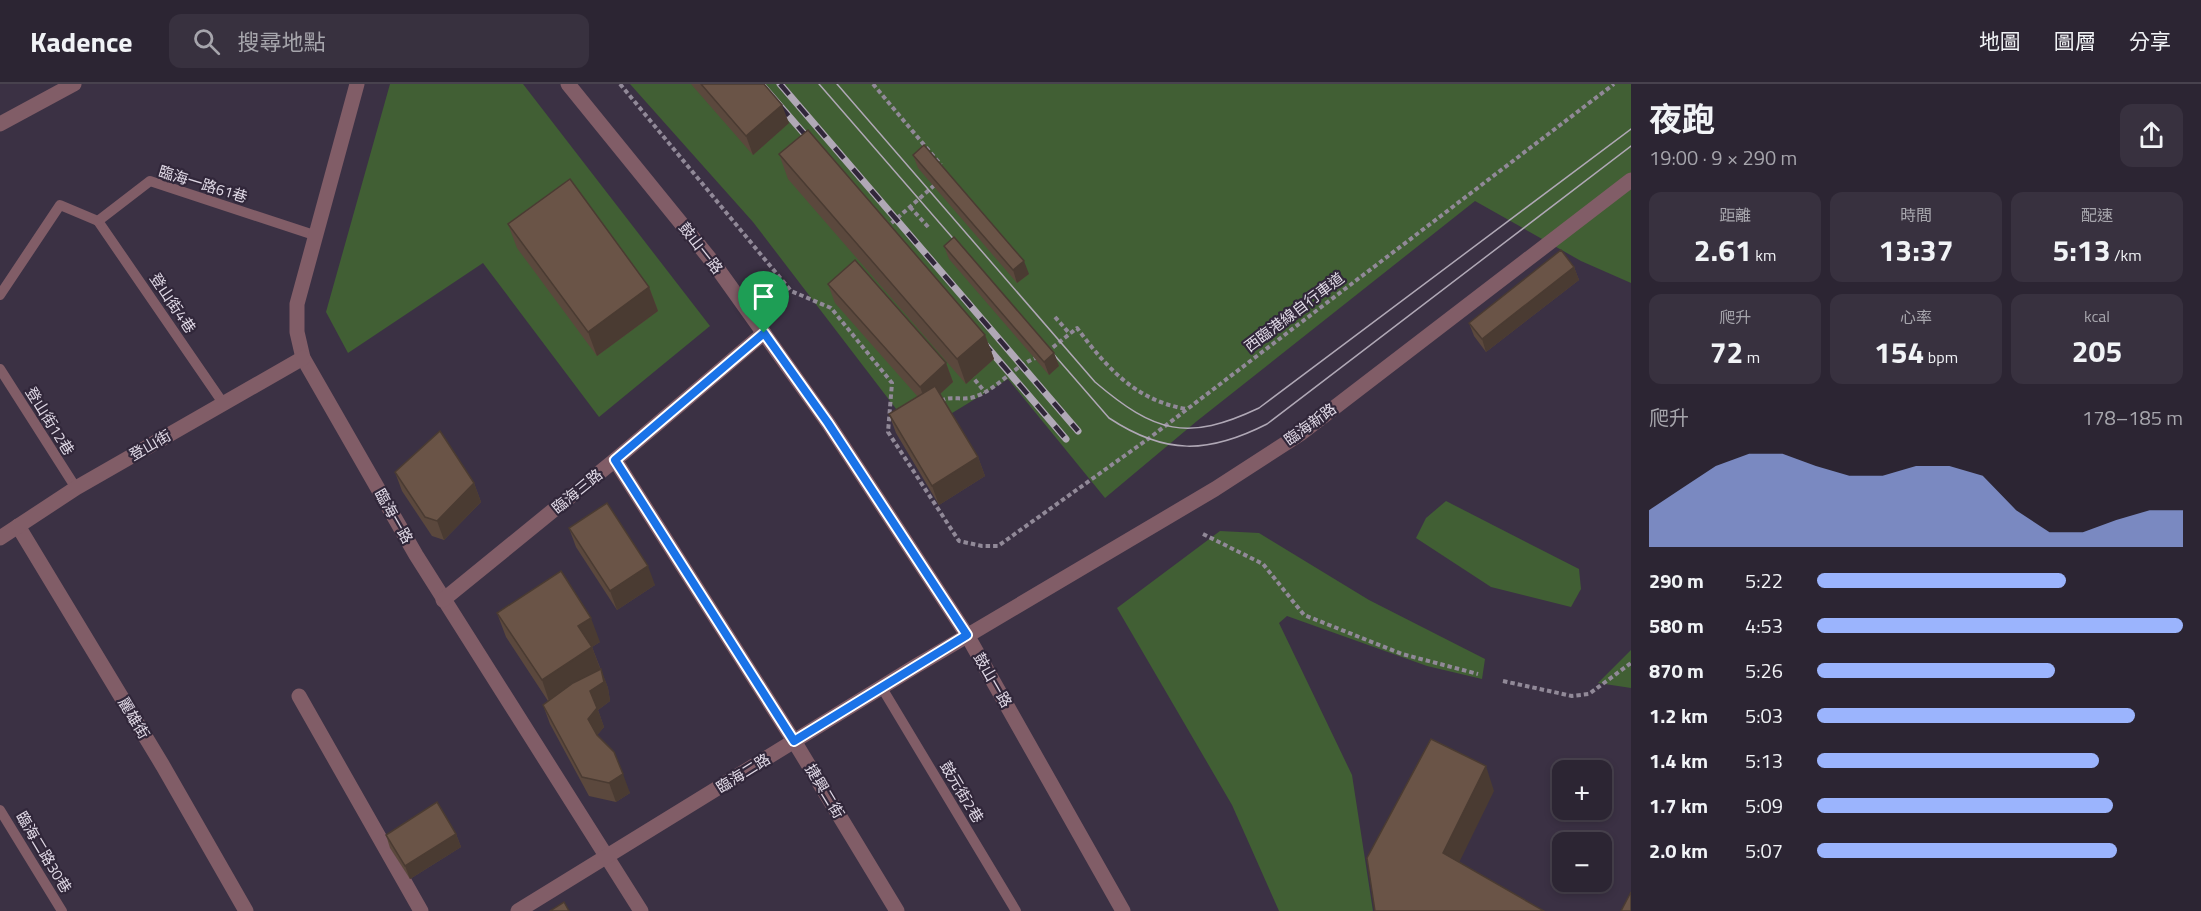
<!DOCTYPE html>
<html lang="zh-TW">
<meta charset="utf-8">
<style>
:root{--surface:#2c2533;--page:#38313f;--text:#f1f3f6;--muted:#a6a5ac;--line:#48424e;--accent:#9bb4fd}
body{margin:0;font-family:"Titillium Web","Noto Sans TC",sans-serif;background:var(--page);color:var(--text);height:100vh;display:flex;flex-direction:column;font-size:22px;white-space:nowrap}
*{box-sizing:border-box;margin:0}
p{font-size:20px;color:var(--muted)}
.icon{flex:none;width:33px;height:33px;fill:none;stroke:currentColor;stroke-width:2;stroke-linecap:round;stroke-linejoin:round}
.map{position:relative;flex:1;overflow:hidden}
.side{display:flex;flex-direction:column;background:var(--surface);width:570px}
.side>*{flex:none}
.fabs{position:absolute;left:1552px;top:676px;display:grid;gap:12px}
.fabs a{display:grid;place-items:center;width:60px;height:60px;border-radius:12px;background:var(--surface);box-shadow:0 3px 9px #0003,0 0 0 2px var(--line);font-size:30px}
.pin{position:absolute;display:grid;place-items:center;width:51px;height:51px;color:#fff;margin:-62px -26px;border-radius:50% 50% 50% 0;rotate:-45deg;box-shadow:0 0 6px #0007}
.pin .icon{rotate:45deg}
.round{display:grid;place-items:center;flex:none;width:63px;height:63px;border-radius:12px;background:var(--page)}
.summary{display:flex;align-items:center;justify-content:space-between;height:102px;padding:0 18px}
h1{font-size:33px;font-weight:700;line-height:45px}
.stats{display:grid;grid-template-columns:repeat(3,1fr);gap:9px;height:102px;padding:6px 18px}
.stats div{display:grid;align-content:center;border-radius:12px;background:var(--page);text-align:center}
.stats b{font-size:30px;font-weight:700}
.stats small{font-size:16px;font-weight:400}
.stats p{font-size:16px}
.chart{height:168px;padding:12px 18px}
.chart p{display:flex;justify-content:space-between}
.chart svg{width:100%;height:108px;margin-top:6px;fill:var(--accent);opacity:.7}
ul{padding:0 18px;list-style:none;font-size:20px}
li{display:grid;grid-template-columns:96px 72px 1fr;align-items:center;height:45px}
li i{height:15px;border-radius:8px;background:var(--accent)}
header{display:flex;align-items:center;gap:36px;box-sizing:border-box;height:84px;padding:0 30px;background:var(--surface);border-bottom:2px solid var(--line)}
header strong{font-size:28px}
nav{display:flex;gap:33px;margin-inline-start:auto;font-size:21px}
.search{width:420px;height:54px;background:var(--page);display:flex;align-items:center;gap:15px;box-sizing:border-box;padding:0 21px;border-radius:12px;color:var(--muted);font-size:22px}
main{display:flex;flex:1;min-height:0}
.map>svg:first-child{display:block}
.green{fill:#415f34}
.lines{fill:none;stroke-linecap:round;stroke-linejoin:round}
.path{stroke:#918998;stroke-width:4;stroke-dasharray:4.5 3;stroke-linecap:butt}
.service{stroke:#815d67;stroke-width:10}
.minor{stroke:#815d67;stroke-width:15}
.tertiary{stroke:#815d67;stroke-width:15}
.tram{stroke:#b0a8b6;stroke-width:1.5}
.rail-casing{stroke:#b0a8b6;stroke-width:7}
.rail{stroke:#31273a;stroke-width:4.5;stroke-dasharray:14;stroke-linecap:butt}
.wall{fill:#5b483d}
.shaded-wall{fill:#4a3b32}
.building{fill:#6a5447;stroke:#4a3b32;stroke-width:1.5}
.route-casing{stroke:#fff;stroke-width:12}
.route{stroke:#1a73e8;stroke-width:8}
.labels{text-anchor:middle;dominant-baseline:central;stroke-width:4.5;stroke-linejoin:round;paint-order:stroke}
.street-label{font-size:15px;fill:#e0d9e6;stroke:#31273a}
</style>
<header>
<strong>Kadence</strong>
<div class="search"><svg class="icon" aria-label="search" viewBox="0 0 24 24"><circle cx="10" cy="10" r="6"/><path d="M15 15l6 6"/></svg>搜尋地點</div>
<nav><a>地圖</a><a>圖層</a><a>分享</a></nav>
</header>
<main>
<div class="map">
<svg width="1631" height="827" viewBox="0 0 1631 827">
<rect width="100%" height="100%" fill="#3b3144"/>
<g class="green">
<polygon points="390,0 523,0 710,242 599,333 483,179 348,269 326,228"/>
<polygon points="630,0 1631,0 1631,199 1581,177 1475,117 1197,337 1105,414 1008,295 916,351 753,138"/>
<polygon points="1446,417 1579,485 1581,505 1571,523 1491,503 1416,454 1426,434"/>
<polygon points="1220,447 1259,449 1369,516 1485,575 1482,595 1427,582 1287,532 1279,539 1352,691 1373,827 1279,827 1232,721 1117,524"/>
<polygon points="1631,566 1631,604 1598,599"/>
</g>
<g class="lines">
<g class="path">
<polyline points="620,0 791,207 831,224 892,299 888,348 959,457 982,462 998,462 1148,355 1614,0"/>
<polyline points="873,0 941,81"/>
<polyline points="910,123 929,144"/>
<polyline points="886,144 937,99"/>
<polyline points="1055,233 1070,250"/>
<path d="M1047,268L1077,244C1107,284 1135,316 1186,325"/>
<polyline points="970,290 985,308"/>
<path d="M941,317C951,311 963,317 974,313C997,306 1013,282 1038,273"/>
<polyline points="1203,450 1263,480 1304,531 1402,570 1478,590"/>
<polyline points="1503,597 1572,612 1589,610 1631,579"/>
</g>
<g class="service">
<polyline points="98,137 223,319"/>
<polyline points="0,211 60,121 98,137 150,97 314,151"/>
<polyline points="0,285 76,404"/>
<polyline points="882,604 1016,827"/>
<polyline points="0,726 62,827"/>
</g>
<g class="minor">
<polyline points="357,0 297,220 297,248 303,274 416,471 641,827"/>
<polyline points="0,40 74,0"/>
<polyline points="615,376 794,657 897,827"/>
<polyline points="18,442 163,682 246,827"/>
<polyline points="0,454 76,404 303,274"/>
<polyline points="443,516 615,376 764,249"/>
<polyline points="967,551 1123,827"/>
<polyline points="299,612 421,827"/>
</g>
<g class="tertiary">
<polyline points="568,0 715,181 828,339 967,551"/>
<polyline points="518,827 916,582 1215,405 1300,350 1631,96"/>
</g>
<g class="tram">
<path d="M819,0L1109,334C1165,371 1208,370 1267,340L1631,62"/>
<path d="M837,0L1095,298C1155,349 1187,358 1259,324L1631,45"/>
</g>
<defs>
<g id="rail">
<polyline points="761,0 814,61"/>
<polyline points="780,0 1078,347"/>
<polyline points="982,257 1066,355"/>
</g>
</defs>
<use href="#rail" class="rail-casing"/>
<use href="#rail" class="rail"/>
</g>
<g class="wall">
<polygon points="691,0 764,0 789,39 753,71"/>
<polygon points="779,70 985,251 994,275 966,300 788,95"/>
<polygon points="913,71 1029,190 1017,199 918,84"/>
<polygon points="508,140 649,203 658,227 597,272 517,164"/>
<polygon points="944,162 1054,269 1059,282 1049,291 949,175"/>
<polygon points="1574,183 1579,196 1486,268 1474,252 1469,239"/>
<polygon points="828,200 946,279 953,298 940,310 978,373 985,392 939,421 896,349 889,330 918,313 835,219"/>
<polygon points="395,388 474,399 481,418 444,456 432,452 402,407"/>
<polygon points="569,444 655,501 617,526 576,463"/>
<polygon points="497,529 600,558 592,563 608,604 610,617 598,626 604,643 597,651 630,709 616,718 589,712 550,640 543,621 548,617 506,553"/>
<polygon points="456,750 461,763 410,795 390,764 386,751"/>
</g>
<g class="shaded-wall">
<polygon points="782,21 789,39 753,71 746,52"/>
<polygon points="1024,177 1029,190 1017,199 1013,186"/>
<polygon points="1574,183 1579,196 1486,268 1482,255"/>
<polygon points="649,203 658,227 597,272 588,248"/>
<polygon points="985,251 994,275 966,300 957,275"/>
<polygon points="1054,269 1059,282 1049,291 1044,278"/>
<polygon points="946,279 953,298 927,322 920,303"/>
<polygon points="978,373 985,392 939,421 932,402"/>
<polygon points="474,399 481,418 444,456 437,437"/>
<polygon points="648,482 655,501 617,526 610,507"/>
<polygon points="591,534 600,558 587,566 578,542"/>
<polygon points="592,563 601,587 550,620 542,596"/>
<polygon points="601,585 608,604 610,617 598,626 604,643 595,654 588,635 590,607"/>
<polygon points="1486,682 1494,707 1452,793 1443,769"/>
<polygon points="623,690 630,709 616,718 609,699"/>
<polygon points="456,750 461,763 410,795 405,782"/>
</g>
<g class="building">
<polygon points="701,0 764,0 782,21 746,52"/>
<polygon points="808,46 985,251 957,275 779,70"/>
<polygon points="924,61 1024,177 1013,186 913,71"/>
<polygon points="570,95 649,203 588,248 508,140"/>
<polygon points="954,153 1054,269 1044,278 944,162"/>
<polygon points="1561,166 1574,183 1482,255 1469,239"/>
<polygon points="855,176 946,279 920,303 828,200"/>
<polygon points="935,302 978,373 932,402 889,330"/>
<polygon points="440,347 474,399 437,437 425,433 395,388"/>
<polygon points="607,419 648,482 610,507 569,444"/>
<polygon points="561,487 591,534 578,542 592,563 542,596 497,529"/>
<polygon points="601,585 604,598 590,607 597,624 588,635 597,651 614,668 623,690 609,699 582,693 543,621 573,599"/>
<polygon points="1431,655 1486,682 1443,769 1544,827 1375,827 1367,774"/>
<polygon points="437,718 456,750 405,782 386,751"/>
<polygon points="1631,808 1631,827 1621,827"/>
<polygon points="564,818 569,827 550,827"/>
</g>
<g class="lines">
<defs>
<polygon id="route" points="764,249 828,339 967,551 794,657 615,376"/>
</defs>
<use href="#route" class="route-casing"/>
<use href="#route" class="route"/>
</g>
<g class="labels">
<g class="street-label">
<text transform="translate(203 100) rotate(17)">臨海一路61巷</text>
<text transform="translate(701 164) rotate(52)">鼓山一路</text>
<text transform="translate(173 219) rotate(56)">登山街4巷</text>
<text transform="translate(1294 228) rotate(-37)">西臨港線自行車道</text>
<text transform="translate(50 337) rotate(58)">登山街12巷</text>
<text transform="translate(1310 340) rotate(-36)">臨海新路</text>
<text transform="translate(150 361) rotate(-30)">登山街</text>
<text transform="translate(577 407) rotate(-39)">臨海三路</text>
<text transform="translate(394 432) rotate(60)">臨海一路</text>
<text transform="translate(993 596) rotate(60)">鼓山一路</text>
<text transform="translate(134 634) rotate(59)">麗雄街</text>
<text transform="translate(743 689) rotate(-32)">臨海二路</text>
<text transform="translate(825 707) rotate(59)">捷興二街</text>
<text transform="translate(962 708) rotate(59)">鼓元街2巷</text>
<text transform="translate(44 768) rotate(59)">臨海二路30巷</text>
</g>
</g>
</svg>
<div class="fabs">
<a>+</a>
<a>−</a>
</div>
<div class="pin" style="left:764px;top:249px;background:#1e9e55"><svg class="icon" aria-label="arrive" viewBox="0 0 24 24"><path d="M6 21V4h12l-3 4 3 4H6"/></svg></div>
</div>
<section class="side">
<div class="summary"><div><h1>夜跑</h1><p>19:00 · 9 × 290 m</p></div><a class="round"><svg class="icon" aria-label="share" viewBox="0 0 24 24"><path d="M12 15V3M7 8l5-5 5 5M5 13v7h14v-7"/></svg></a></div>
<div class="stats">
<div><p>距離</p><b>2.61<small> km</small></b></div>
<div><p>時間</p><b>13:37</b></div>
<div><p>配速</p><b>5:13<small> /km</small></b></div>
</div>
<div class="stats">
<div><p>爬升</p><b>72<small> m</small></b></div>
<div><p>心率</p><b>154<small> bpm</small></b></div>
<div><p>kcal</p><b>205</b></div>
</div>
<div class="chart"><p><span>爬升</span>178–185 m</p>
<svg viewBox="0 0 160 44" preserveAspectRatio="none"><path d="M0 44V29L10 20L20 11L30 6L40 6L50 11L60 15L70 15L80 11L90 11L100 15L110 29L120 38L130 38L140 33L150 29L160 29V44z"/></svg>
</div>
<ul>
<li><b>290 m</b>5:22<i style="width:68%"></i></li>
<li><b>580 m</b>4:53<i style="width:100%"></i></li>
<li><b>870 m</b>5:26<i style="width:65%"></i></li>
<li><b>1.2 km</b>5:03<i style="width:87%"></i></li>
<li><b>1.4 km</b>5:13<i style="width:77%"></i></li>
<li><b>1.7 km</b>5:09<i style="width:81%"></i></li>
<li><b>2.0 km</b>5:07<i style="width:82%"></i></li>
</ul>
</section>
</main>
